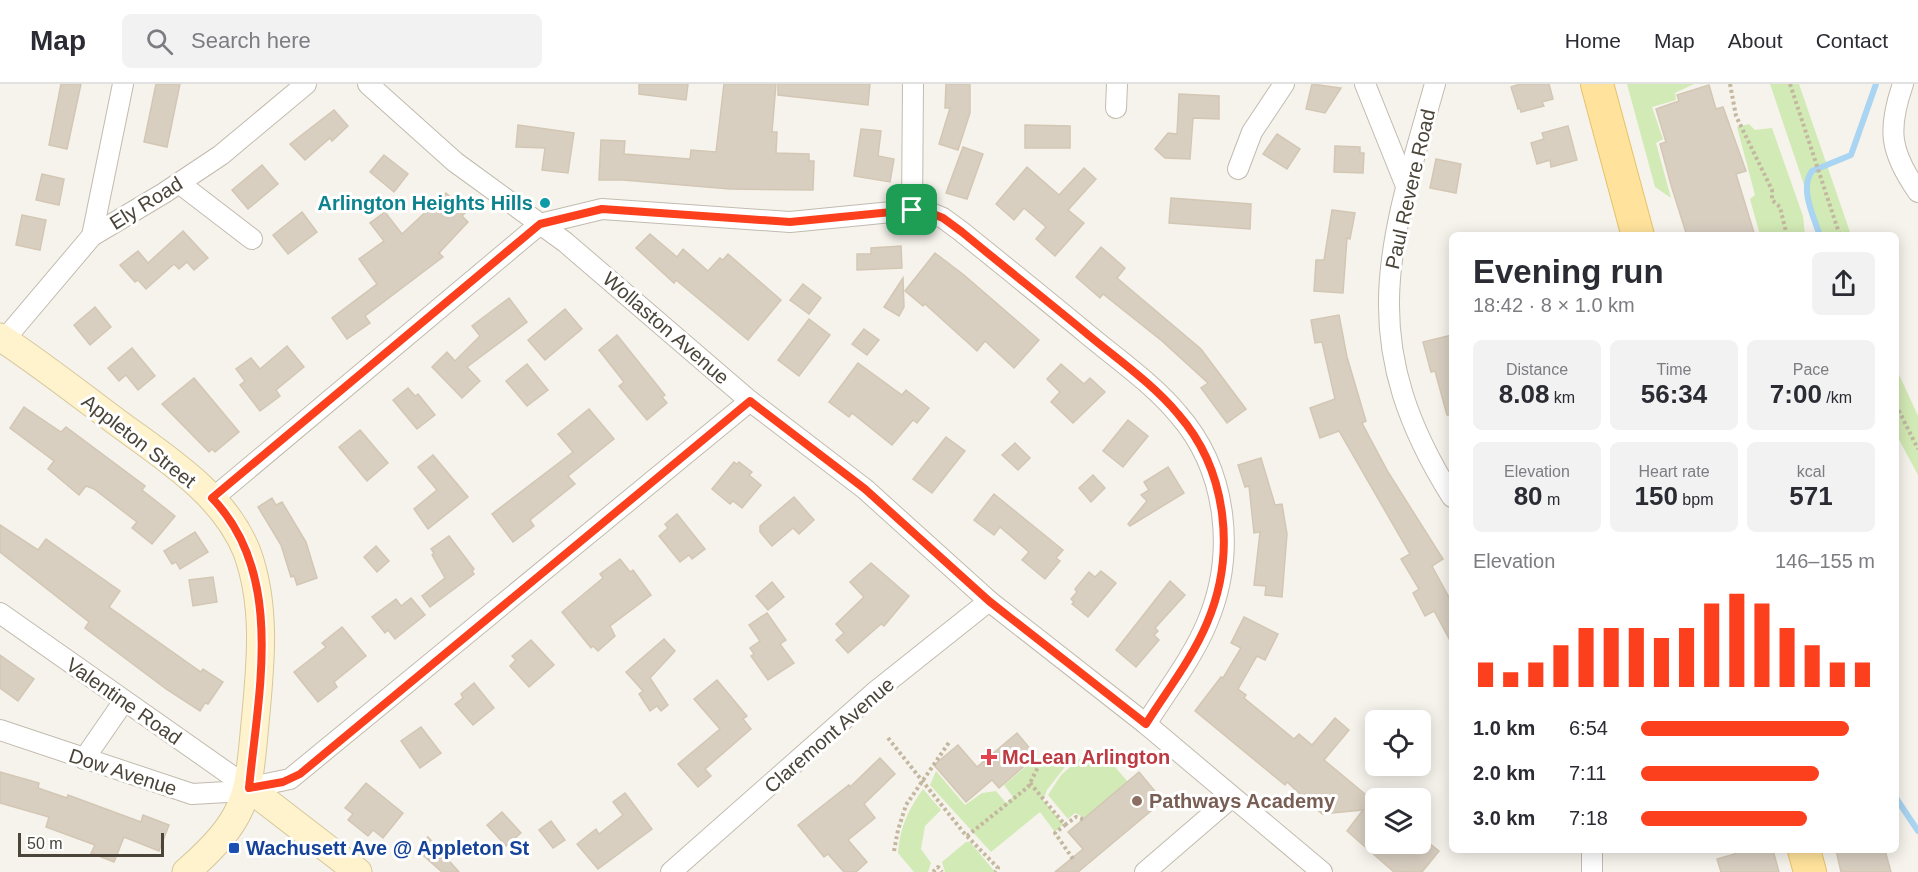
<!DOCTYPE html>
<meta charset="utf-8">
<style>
:root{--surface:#fff;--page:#f2f2f3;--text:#2b2b33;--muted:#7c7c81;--line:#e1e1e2;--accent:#fc3f1d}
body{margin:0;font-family:Helvetica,sans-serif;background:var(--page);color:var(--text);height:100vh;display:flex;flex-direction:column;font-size:22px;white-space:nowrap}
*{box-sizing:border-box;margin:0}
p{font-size:20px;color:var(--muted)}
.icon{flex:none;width:33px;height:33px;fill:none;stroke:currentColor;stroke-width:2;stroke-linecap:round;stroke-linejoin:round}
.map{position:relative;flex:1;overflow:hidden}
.panel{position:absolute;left:1449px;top:148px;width:450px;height:621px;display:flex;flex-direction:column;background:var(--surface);border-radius:9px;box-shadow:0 3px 15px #0003}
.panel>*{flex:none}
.tools{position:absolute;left:1365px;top:626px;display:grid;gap:12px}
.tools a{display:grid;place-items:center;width:66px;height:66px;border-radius:9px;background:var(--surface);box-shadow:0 3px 15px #0003;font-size:30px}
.scale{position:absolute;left:18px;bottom:15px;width:146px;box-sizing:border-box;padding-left:6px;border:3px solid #4b4439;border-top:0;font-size:16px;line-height:21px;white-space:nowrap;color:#4b4439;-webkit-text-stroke:4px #fff;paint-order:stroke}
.pin{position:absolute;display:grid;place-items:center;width:51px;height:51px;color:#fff;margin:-26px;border-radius:12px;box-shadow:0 3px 9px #0006}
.round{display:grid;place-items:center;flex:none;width:63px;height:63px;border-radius:9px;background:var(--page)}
.head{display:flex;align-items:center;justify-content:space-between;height:102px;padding:0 24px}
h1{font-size:33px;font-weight:600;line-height:45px}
.metrics{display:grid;grid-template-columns:repeat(3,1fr);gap:9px;height:102px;padding:6px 24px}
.metrics div{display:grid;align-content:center;border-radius:9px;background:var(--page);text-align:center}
.metrics b{font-size:26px;font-weight:600}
.metrics small{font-size:16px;font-weight:400}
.metrics p{font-size:16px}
.chart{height:168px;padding:12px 24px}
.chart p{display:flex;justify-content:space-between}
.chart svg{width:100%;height:108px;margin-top:6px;stroke:var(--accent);stroke-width:6}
ul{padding:0 24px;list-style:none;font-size:20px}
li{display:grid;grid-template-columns:96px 72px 1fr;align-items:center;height:45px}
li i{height:15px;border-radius:8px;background:var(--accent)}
header{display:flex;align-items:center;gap:36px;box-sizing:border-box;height:84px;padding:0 30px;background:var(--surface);border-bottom:2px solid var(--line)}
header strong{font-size:28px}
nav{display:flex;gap:33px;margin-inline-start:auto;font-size:21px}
.search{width:420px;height:54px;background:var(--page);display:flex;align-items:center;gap:15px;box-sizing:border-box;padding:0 21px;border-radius:9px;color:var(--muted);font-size:22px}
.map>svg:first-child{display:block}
.green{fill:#d2eab5}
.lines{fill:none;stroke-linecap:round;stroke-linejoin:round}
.stream{stroke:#a9d4f2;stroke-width:6}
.building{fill:#d8cfc1;stroke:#d3c7b4;stroke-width:1.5}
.street-casing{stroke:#c2bbae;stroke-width:22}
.secondary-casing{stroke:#d6c79b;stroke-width:29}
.primary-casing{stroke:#e6c16a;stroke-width:34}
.path{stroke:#c4b79f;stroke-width:4;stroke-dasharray:3 3;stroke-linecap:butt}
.street{stroke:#fff;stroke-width:20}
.secondary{stroke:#fff3cd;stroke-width:27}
.primary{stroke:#ffe39c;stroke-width:32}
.route-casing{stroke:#fff;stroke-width:12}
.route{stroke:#fc3f1d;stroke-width:8}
.culture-dot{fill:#0f9aa8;stroke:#fff;stroke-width:2}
.health-dot{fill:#e0444e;stroke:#fff;stroke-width:2}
.education-dot{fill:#8d6e63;stroke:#fff;stroke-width:2}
.transit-dot{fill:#1a4fb4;stroke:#fff;stroke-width:2}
.labels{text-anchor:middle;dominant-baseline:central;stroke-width:6;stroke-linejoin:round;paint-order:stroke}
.street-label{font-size:20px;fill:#4b4439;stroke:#fff}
.culture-label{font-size:20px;font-weight:bold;fill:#0d838f;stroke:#fff;text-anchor:end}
.health-label{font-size:20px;font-weight:bold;fill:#be3a42;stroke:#fff;text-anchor:start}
.education-label{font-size:20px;font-weight:bold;fill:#785e54;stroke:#fff;text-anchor:start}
.transit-label{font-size:20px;font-weight:bold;fill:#164399;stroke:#fff;text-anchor:start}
</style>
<header>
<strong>Map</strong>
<div class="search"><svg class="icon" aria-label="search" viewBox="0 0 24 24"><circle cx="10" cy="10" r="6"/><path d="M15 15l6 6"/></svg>Search here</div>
<nav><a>Home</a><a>Map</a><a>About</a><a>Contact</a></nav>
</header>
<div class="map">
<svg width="1918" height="788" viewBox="0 0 1918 788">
<rect width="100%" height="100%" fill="#f6f3ec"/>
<g class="green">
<polygon points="1627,0 1694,0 1675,9 1676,16 1652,23 1663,55 1656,59 1671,114 1655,103"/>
<polygon points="1770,0 1799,0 1851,151 1821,151"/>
<polygon points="1749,40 1755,46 1772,44 1803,132 1805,151 1760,151 1750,115 1755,111 1737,43"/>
<polygon points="1896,284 1918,332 1918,391 1896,350"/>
<polygon points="1092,664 1095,668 1102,668 1128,698 1085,734 1075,729 1068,735 1048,711 1061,691"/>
<polygon points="1049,672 1061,673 1068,679 1047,706 1043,716 1063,740 1055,748 1040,728 991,768 930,701 936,687 965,721 982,709 996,707 1006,719 1013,713 1004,701 1036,674 1041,676"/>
<path d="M923,705L941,726L925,742L921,765L931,779L928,788H914L898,769C900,743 908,726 923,705Z"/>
<polygon points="966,758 970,758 995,788 945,788 942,778"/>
</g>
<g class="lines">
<g class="stream">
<path d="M1820,152C1814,133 1799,105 1812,87L1851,71L1876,0"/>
<polyline points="1896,714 1918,747"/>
</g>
</g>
<g class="building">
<polygon points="61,0 81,0 67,65 49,61"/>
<polygon points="156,0 180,0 167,63 144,58"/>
<polygon points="639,0 688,0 686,16 639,10"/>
<polygon points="724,0 776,0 772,48 777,48 776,69 809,70 809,77 814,77 813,106 730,105 623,96 599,96 601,56 625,57 624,70 690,75 691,66 716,68"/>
<polygon points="778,0 870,0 868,21 778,11"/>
<polygon points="946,0 970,0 970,29 958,66 939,60 950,24 945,24"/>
<polygon points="1312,0 1341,4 1325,29 1306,25"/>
<polygon points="1520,0 1549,0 1553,15 1542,18 1544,22 1521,28 1520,24 1518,25 1511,3"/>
<polygon points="1709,1 1716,25 1723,23 1746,87 1736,90 1755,152 1687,152 1671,101 1660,60 1666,58 1656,25 1679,17 1677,11"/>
<polygon points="1179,10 1219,12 1219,35 1193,34 1190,75 1165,74 1155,65 1168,49 1177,50"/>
<polygon points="334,26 348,42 332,57 330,54 305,76 290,60"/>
<polygon points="518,41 574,49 568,89 542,86 545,64 516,63"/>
<polygon points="1025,41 1070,42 1070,64 1025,64"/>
<polygon points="1568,42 1577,76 1551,83 1550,76 1537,80 1531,59 1544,55 1542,49"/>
<polygon points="861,45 881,47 878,72 894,75 890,98 854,92"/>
<polygon points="1277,50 1300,65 1287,85 1263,70"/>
<polygon points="1335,62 1360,63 1360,69 1364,69 1363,89 1334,88"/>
<polygon points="963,63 983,70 967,115 946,109"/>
<polygon points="384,71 408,90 394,108 370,88"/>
<polygon points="1436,75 1461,80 1456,109 1430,104"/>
<polygon points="262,81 278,100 248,125 232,106"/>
<polygon points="1027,83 1059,111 1084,84 1096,95 1068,126 1084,139 1055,172 1036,155 1046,143 1024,124 1014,136 996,120"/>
<polygon points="42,90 64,95 59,121 36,116"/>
<polygon points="446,109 466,128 462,132 468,138 439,169 443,173 365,232 370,239 347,255 332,234 377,200 359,175 384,157 370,139 385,128 402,150"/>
<polygon points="1171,114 1251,120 1250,145 1169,139"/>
<polygon points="1332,126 1355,129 1350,155 1347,154 1343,209 1314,207 1316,176 1324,176"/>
<polygon points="302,128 317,148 288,170 273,151"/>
<polygon points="22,131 46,136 40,166 16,161"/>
<polygon points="183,147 208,174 194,186 187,178 179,185 174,180 146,205 138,196 135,198 120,181 138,167 148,179"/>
<polygon points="650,150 677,173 683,165 708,187 720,174 723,176 728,170 781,216 748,256 676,196 674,199 636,164"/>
<polygon points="901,162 902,184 857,186 857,170 871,170 871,164"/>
<polygon points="1101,163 1125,184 1117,194 1201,265 1246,325 1227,339 1201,304 1208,299 1162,257 1103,210 1100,214 1076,193"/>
<polygon points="935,169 964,191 1039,256 1014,284 985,257 977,267 925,220 923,222 905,207"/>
<polygon points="903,194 904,223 899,232 884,223"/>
<polygon points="803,200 821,214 809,230 790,216"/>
<polygon points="509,214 527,238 467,283 480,297 462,314 432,283 447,268 455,277 480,252 472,242"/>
<polygon points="95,223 111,243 90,261 74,241"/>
<polygon points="565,225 582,245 545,276 528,256"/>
<polygon points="1339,231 1347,273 1366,337 1362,339 1388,388 1443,475 1432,482 1452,519 1452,560 1434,527 1425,532 1413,509 1419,505 1401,475 1410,470 1339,347 1320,354 1310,324 1335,315 1322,258 1315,259 1311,236"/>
<polygon points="809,235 830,251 799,292 778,276"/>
<polygon points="864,245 879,256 867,271 852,260"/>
<polygon points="617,251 665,311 662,313 667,319 647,336 619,302 624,298 599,266"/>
<polygon points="1452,251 1452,331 1447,331 1435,287 1431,288 1423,258"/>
<polygon points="287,262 304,283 276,306 280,312 260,327 240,301 245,297 236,285 251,274 260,285"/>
<polygon points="132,264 155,292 138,306 126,291 119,297 108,284"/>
<polygon points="858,279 902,311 906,306 929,324 917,339 913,336 892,361 852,329 849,333 829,318"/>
<polygon points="527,280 548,306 527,322 506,297"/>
<polygon points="1061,280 1084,300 1090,294 1105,308 1073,339 1051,318 1060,308 1047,295"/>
<polygon points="194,294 239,348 215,368 212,365 209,368 162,320"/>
<polygon points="408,304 415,312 418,310 435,331 417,345 393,316"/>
<polygon points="24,323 61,348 66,343 145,402 142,406 175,432 152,460 132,444 137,438 94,405 86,402 79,411 48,385 54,377 10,344"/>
<polygon points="589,325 614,355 568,392 575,400 530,436 534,442 513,458 492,430 573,368 558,350"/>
<polygon points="1128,336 1148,352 1123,383 1103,367"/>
<polygon points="360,346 388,379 367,397 339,363"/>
<polygon points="946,353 965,367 932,409 913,395"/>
<polygon points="1015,359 1030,374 1018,386 1002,371"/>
<polygon points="433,371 468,413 428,445 414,425 437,406 418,383"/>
<polygon points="1261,374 1275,421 1282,420 1287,450 1282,513 1265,511 1266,502 1254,501 1260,448 1254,449 1249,402 1245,403 1238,381"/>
<polygon points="734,378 737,380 739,378 752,388 749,391 761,401 742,424 733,417 730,420 712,405"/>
<polygon points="1168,383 1184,409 1130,442 1128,440 1147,417 1141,411 1149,406 1144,398"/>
<polygon points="1093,391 1105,404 1091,418 1079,404"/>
<polygon points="994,410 1063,466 1056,474 1060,477 1045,495 1022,476 1029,468 1000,443 994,451 974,436"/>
<polygon points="794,413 814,436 799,450 793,444 772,462 760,448 760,442"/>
<polygon points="272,414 276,421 282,418 306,458 317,494 297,501 294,492 291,493 281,461 258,423"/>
<polygon points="677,430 705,465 692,475 689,471 680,478 659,452 668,444 665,440"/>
<polygon points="0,441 38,466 46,455 120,507 109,523 201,588 203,585 223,598 208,620 205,619 200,627 166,605 85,544 89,538 0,468"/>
<polygon points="195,448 208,468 180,485 176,478 172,480 164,467"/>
<polygon points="449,452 474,485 472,487 474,490 430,523 422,512 445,494 432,471 434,469 431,465"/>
<polygon points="376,462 389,477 377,488 364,473"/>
<polygon points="620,475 630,488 633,486 651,511 610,542 615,552 598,567 593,562 591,564 562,528 603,494 600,490"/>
<polygon points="871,479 909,512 884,542 881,540 848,569 836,556 844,549 836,540 864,513 850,498"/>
<polygon points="1101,487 1116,499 1088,533 1072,520 1074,518 1071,515 1077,508 1075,505 1089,488 1095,493"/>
<polygon points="213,493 217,518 193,522 189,496"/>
<polygon points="1170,497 1185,511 1155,544 1158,547 1154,551 1159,556 1136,583 1116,566"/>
<polygon points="772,498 784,513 768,526 756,512"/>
<polygon points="411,514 425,531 395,555 388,546 385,549 372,533 396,515 401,522"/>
<polygon points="767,529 786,556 780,560 794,579 768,596 751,572 754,570 750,564 760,557 749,541"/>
<polygon points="1244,533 1278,550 1265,576 1257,572 1238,605 1246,611 1244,614 1294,655 1299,650 1312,661 1335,634 1349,646 1324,676 1371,715 1376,710 1376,759 1429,759 1439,767 1422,788 1394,788 1347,747 1363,726 1322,730 1287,698 1285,701 1195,627 1221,593 1223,594 1241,564 1231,559"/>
<polygon points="342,543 366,572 334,598 337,603 318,618 294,588 326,563 322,559"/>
<polygon points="664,555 675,567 650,594 668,621 661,627 657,622 650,627 639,610 643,607 626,588"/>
<polygon points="531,556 554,581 529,603 510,582 516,576 512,572"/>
<polygon points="0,571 34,595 18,617 0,604"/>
<polygon points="717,596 747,632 743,635 751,645 705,685 711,692 698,703 678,680 720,645 694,615"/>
<polygon points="474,599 494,624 473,641 455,620 463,614 461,610"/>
<polygon points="421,643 441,669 420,684 401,657"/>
<polygon points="1017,649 1036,672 999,704 992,696 966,718 934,681 958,661 977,683"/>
<polygon points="880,674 895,690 864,720 875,734 848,756 867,778 856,788 844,788 828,770 824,773 798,741 849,701 850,703"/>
<polygon points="0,688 39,699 38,704 67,714 68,711 141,738 143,731 169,741 159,767 124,753 114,778 91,769 95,761 46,743 49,733 0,719"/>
<polygon points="1139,688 1163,717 1078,788 1055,788 1083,765 1068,748"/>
<polygon points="366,699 403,729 383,754 373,746 368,752 348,736 353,730 345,724"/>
<polygon points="625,709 652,745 598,785 577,760 596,745 599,750 623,731 613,718"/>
<polygon points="502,728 521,749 506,762 487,741"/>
<polygon points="551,737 565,756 553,764 539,746"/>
<polygon points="428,753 459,788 442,788 417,766"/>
<polygon points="1734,766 1773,766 1779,788 1721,788 1717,775 1735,770"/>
<polygon points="1836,766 1885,766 1891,788 1841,788"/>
</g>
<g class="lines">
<defs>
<g id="street">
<polyline points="368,0 455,78 565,158 750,317 865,405 989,517 1146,640 1322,788"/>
<polyline points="1365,0 1406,102"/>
<path d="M1435,0C1388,164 1354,257 1452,413"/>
<path d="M1903,0C1887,46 1890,68 1918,108"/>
<polyline points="1116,24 1117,0"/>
<polyline points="1238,85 1252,48 1284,0"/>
<polyline points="179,99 252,155"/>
<polyline points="912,126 913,0"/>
<polyline points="92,152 123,0"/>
<polyline points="4,256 92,152 164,109 221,71 306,0"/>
<path d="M212,415L540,140L602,125L790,138L912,126L926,127L943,134L962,148C1004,182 1045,215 1086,249C1117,275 1152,299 1178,330C1228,387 1236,471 1207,539C1192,575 1166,608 1146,640"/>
<polyline points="0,529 249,704"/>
<polyline points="0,646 192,710 227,708 290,695 750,317"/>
<polyline points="84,675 124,617"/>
<polyline points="671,788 876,607 989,517"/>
<polyline points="1145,788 1231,714"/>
<polyline points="1592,788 1592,766"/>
</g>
<g id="secondary">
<path d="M0,253C38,278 74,306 110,333C160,371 223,407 247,468C266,520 261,576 256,629C248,711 251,731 186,788"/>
<polyline points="249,704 358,788"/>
</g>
<g id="primary">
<polyline points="1597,0 1638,152"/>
<polyline points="1804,766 1810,788"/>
</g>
</defs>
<use href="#street" class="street-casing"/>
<use href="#secondary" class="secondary-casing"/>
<use href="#primary" class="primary-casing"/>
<g class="path">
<polyline points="1730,0 1736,32 1772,106 1772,116 1780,123 1787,152"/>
<polyline points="1790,0 1840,152"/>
<polyline points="1896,321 1918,365"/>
<polyline points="888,654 964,749 998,784 995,788"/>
<polyline points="1030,699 1065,741 1055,749 1073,775"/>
<polyline points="1065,741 1076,733 1083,735"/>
<polyline points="967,752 1028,703 1045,669"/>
<polyline points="894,767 898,746 906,721 950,657"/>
<polyline points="933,788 938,783 942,788"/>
</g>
<use href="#street" class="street"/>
<use href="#secondary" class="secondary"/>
<use href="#primary" class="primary"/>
</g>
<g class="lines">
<defs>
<path id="route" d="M602,125L790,138L912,126L926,127L943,134L962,148C1003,182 1045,215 1086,249C1117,275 1152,299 1178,330C1228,387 1236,471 1207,539C1192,575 1166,608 1146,640L989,517L865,405L750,317L300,690L283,698L249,704C258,610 286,490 212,414L540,140Z"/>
</defs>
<use href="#route" class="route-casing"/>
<use href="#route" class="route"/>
</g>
<circle class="culture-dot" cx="545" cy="119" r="6"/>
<path class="health-dot" d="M986 664h6v6h6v6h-6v6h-6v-6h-6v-6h6z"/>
<circle class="education-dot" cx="1137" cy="717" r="6"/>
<rect class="transit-dot" x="228" y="758" width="12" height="12" rx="3"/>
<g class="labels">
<g class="street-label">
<text transform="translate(1410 105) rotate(-77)">Paul Revere Road</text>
<text transform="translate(146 119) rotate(-32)">Ely Road</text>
<text transform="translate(666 244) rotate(41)">Wollaston Avenue</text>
<text transform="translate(139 357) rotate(38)">Appleton Street</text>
<text transform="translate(124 617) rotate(35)">Valentine Road</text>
<text transform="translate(829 651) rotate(-41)">Claremont Avenue</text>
<text transform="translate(123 688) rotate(18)">Dow Avenue</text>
</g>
<g class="culture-label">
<text x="533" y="119">Arlington Heights Hills</text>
</g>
<g class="health-label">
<text x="1002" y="673">McLean Arlington</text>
</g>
<g class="education-label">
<text x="1149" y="717">Pathways Academy</text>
</g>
<g class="transit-label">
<text x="246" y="764">Wachusett Ave @ Appleton St</text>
</g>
</g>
</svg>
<div class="tools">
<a><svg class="icon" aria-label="locate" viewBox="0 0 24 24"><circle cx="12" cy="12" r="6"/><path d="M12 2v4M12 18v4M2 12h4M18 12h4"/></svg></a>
<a><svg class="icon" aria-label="layers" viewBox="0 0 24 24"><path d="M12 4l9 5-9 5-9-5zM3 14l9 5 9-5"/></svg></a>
</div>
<div class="scale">50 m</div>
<div class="pin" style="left:912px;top:126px;background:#1e9e55"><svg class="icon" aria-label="arrive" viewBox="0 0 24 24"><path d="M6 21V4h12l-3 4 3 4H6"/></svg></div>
<section class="panel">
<div class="head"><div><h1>Evening run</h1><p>18:42 · 8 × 1.0 km</p></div><a class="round"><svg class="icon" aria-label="share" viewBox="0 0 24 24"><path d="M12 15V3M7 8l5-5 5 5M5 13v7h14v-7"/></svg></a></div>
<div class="metrics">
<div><p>Distance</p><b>8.08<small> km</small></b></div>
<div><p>Time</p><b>56:34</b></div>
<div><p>Pace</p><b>7:00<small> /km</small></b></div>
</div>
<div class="metrics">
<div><p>Elevation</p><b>80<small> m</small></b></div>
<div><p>Heart rate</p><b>150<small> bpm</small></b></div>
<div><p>kcal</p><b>571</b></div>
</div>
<div class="chart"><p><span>Elevation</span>146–155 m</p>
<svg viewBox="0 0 160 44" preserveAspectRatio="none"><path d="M5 44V34M15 44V38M25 44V34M35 44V27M45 44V20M55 44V20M65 44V20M75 44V24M85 44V20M95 44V10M105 44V6M115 44V10M125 44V20M135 44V27M145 44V34M155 44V34"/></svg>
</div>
<ul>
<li><b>1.0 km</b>6:54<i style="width:89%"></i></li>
<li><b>2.0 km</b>7:11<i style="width:76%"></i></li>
<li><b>3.0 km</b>7:18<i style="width:71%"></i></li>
</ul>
</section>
</div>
